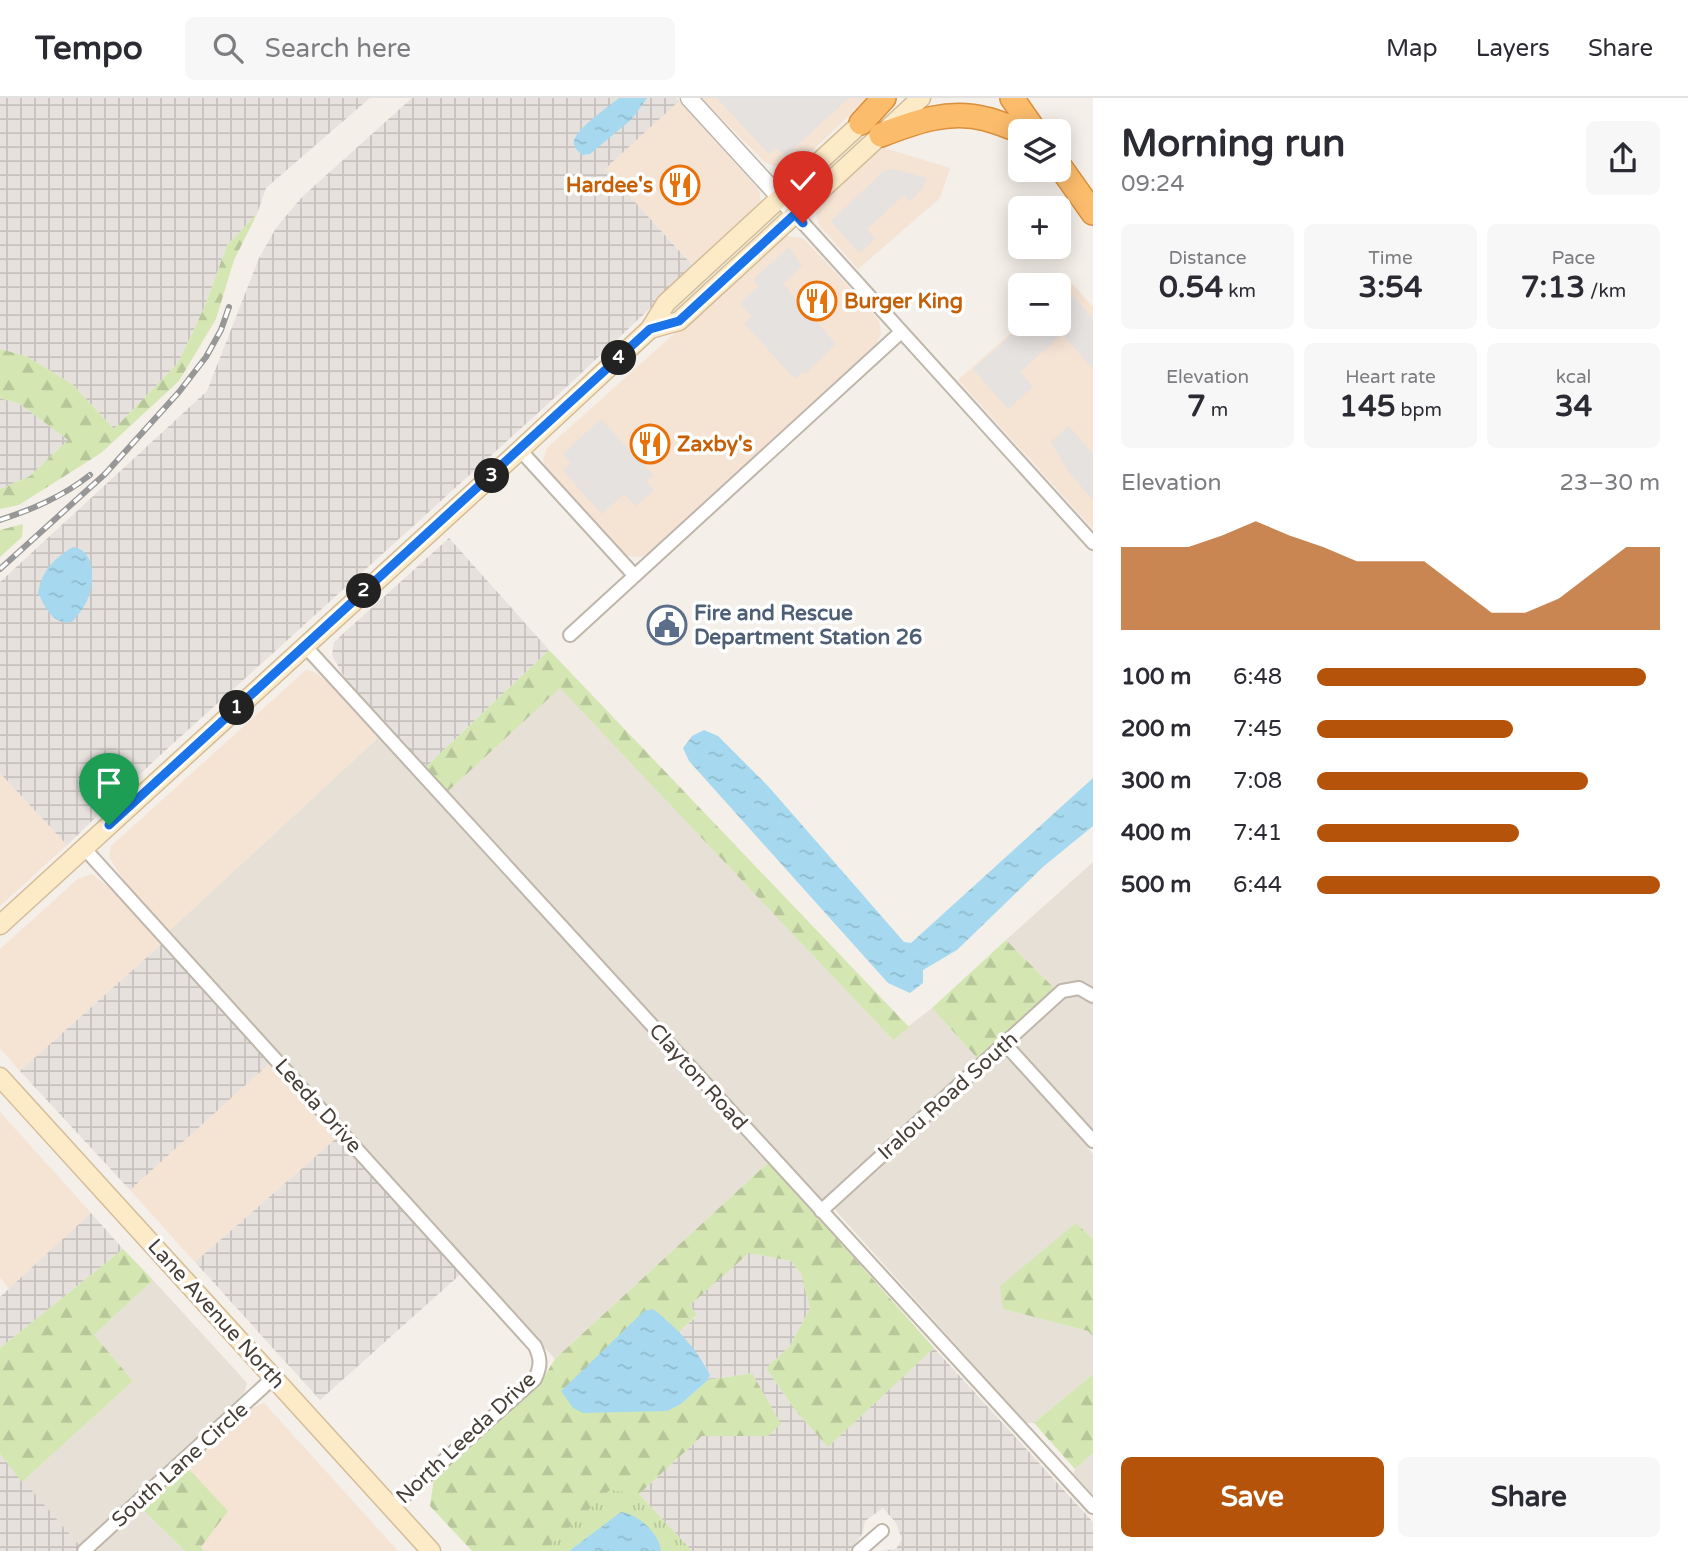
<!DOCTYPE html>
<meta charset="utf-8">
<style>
:root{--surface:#fff;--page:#f7f7f7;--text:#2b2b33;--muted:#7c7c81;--line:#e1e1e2;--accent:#b45309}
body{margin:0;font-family:"Varela Round",sans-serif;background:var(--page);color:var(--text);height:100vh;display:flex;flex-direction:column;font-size:26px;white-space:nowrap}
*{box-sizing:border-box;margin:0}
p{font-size:23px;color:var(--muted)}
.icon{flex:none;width:38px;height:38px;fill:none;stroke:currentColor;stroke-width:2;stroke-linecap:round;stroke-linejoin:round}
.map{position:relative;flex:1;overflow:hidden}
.sheet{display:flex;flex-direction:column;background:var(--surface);width:595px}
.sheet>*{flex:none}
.buttons{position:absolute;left:1008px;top:21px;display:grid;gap:14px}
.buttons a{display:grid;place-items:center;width:63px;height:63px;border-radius:10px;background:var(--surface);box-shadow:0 4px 18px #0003;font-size:35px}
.pin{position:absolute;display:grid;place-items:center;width:60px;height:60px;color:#fff;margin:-72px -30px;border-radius:50% 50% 50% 0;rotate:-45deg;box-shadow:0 0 7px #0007}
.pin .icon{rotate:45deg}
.km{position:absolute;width:35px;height:35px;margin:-18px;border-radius:50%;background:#222;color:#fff;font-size:19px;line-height:35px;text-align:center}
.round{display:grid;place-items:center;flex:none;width:74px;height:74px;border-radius:10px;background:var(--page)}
.headline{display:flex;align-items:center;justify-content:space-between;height:119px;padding:0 28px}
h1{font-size:38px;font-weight:700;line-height:52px}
.figures{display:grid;grid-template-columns:repeat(3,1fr);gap:10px;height:119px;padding:7px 28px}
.figures div{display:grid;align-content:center;border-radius:10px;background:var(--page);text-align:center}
.figures b{font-size:30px;font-weight:700}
.figures small{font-size:19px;font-weight:400}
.figures p{font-size:19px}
.chart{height:196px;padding:14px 28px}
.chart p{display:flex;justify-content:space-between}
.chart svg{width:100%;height:126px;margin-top:7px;fill:var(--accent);opacity:.7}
.primary-button{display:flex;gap:14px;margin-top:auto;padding:14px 28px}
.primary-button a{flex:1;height:80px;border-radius:10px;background:var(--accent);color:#fff;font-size:28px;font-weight:700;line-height:80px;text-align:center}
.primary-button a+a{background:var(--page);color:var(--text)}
ul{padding:0 28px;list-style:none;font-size:23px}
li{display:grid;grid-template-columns:112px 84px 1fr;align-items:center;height:52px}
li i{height:18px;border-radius:9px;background:var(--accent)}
header{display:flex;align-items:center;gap:42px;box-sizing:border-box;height:98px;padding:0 35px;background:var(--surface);border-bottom:2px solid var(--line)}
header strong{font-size:33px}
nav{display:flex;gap:38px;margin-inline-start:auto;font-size:24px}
.search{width:490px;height:63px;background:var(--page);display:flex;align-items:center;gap:18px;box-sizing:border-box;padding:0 24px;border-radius:10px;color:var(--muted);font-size:26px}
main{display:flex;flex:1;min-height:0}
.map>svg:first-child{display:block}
.residential{fill:#e7e0d6}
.commercial{fill:#f5e3d4}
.industrial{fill:url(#industrial-grid)}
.grass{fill:url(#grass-tufts)}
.forest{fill:url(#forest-firs)}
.parking{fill:#e5e2e0}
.water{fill:url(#water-ripples)}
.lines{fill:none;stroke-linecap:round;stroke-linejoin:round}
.minor-casing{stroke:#bfb6ab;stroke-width:16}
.tertiary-casing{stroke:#bfb6ab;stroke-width:19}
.secondary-casing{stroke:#d3bd99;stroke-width:21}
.motorway-casing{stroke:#da8f3b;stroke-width:26}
.minor{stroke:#fff;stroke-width:12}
.tertiary{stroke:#fff;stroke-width:16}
.secondary{stroke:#fdebc8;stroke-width:18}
.motorway{stroke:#fbbc6c;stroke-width:23}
.rail-casing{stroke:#979797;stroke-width:6}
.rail{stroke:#fff;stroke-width:3.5;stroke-dasharray:10;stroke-linecap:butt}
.route-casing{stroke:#fff;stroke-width:14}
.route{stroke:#1a73e8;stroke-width:9}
.labels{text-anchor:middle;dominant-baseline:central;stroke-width:7;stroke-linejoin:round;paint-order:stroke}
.food-label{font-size:21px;font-weight:bold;fill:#c56008;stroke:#fff;text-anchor:start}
.service-label{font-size:21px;font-weight:bold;fill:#4e5e75;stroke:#fff;text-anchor:start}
.street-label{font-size:21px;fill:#473f37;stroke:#fff}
</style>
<header>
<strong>Tempo</strong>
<div class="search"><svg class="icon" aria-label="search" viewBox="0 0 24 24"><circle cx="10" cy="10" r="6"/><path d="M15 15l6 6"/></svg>Search here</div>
<nav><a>Map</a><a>Layers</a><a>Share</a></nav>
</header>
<main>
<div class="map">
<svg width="1093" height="1453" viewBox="0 0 1093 1453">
<defs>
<pattern id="industrial-grid" width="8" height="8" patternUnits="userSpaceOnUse" patternTransform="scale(1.75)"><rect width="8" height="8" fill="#e6e1dd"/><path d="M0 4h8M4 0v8" fill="none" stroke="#c7c2be"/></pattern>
<pattern id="grass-tufts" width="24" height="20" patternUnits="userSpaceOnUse" patternTransform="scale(1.75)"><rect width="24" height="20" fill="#d4e7b2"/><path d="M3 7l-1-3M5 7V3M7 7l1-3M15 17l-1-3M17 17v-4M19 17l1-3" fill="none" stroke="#b7c79a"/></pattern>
<pattern id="forest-firs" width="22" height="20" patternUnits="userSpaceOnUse" patternTransform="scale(1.75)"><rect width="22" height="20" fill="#d4e7b2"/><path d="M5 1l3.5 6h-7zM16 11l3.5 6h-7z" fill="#b7c79a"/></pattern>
<pattern id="water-ripples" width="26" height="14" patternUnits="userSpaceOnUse" patternTransform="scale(1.75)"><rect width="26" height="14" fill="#a6d9ef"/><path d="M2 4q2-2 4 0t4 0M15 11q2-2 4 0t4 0" fill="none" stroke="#90bbce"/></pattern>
</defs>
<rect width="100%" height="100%" fill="#f4efe8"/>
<g class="residential">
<polygon points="560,589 892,941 932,910 979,962 827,1100 821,1101 447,694"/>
<polygon points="381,637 769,1064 555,1261 168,834"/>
<polygon points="1093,764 1093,892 1076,884 1068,883 1056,892 1006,842"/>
<polygon points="1067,896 1078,896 1093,903 1093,1037 1017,950 1015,942"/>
<polygon points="1000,956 1016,967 1093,1056 1093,1141 1076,1125 1003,1211 1088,1233 1093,1238 1093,1276 1034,1325 1026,1325 836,1113 835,1106"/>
<polygon points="153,1182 247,1285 244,1296 236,1306 80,1448 22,1384 133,1283 94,1237"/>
<polygon points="1093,1355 1093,1397 1074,1376 1075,1371"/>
<polygon points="140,1409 185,1453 92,1453"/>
</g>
<g class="commercial">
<polygon points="701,0 867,0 812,53 799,54 782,70 766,65"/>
<polygon points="679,3 759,92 760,98 761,106 694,168 605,71"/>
<polygon points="881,49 950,70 940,100 858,171 819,127 816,116 820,103"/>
<polygon points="786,138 802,140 807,144 879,222 881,236 875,248 649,454 642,459 628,458 546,369 543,362 547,350 775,145"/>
<polygon points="1069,182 1093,209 1093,431 958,282 1021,226 1059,226 1059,191"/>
<polygon points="306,572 312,573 335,587 381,637 168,834 129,791 109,759 111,748"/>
<polygon points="0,675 67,747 0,808"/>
<polygon points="92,776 135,811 164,844 20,973 0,950 0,851 78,781"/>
<polygon points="271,964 339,1038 195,1164 130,1092"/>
<polygon points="0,1014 91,1115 9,1191 0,1179"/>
<polygon points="264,1305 398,1453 204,1453 201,1450 186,1368 252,1310"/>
</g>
<g class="industrial">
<polygon points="0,0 370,0 266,90 257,116 227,147 205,208 178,265 114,331 72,286 26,258 0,251"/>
<polygon points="412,0 676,0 679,3 605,71 694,169 560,295 156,661 67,747 0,675 0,484 207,293 259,160 276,130 302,99"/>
<polygon points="0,300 20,306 68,342 30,378 0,391"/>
<polygon points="449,440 549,552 426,669 346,582 332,557 334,544"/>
<polygon points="164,844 271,964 130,1092 20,973"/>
<polygon points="339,1038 463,1174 320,1302 195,1164"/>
<polygon points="91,1115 123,1151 0,1250 0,1199"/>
<polygon points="749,1155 791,1163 801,1176 810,1210 790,1248 766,1270 795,1312 827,1348 934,1250 1093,1424 1093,1453 879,1453 896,1451 902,1441 896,1425 883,1410 865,1423 862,1436 850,1453 692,1453 639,1396 702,1338 768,1338 752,1275 708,1282 710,1277 704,1264 678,1235 697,1218 689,1207"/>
<polygon points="0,1356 80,1448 75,1453 0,1453"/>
</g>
<polygon class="grass" points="610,1391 639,1396 692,1453 661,1453 621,1415 569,1453 544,1453"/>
<g class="forest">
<polygon points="257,116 234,162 216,221 179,283 101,355 19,407 0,411 0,391 30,378 68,342 20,306 0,300 0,251 26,258 72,286 114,331 178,265 205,208 227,147"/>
<polygon points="23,426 22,439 0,459 0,432"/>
<polygon points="549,552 909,929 893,942 560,590 447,694 426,669"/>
<polygon points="1006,842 1056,892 979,962 932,910"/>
<polygon points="769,1064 934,1250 828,1349 795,1312 766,1270 790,1248 810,1210 801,1176 791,1163 749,1155 690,1207 697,1217 678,1235 666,1221 681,1306 708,1282 752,1275 781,1326 768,1338 702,1338 639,1396 610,1392 544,1453 472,1453 430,1408 434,1380 544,1279 555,1261"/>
<polygon points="1076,1125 1093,1141 1093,1238 1088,1233 1003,1211 1000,1188"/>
<polygon points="123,1151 153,1182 94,1237 133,1283 22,1384 0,1356 0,1250"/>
<polygon points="1093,1276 1093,1355 1075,1371 1034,1325"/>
<polygon points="186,1368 228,1413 201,1449 204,1453 185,1453 140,1409"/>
</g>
<g class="parking">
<polygon points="717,0 849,0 785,58 777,50 769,56"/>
<polygon points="894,71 926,80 923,90 910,103 904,97 867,131 875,141 859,155 831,123 884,73"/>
<polygon points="789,149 802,168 783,186 836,246 805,276 802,274 795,281 744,225 752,219 740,205 759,188 753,182"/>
<polygon points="1072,197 1093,221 1093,271 1062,236 1020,274 1033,289 1008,311 973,271 1024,226 1059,226 1059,198 1064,204"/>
<polygon points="601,321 653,377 646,383 654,392 636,408 624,396 602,416 563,373 571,366 563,356"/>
<polygon points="1069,328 1093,356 1093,402 1068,373 1051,344"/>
</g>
<g class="water">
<path d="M619,0H647L632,21L590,56L582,57C578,53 573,49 574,43C576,31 609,8 619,0Z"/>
<path d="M73,449C97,452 95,488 86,505C82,512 77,518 72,524C53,527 46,511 38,495C42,473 53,461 73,449Z"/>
<polygon points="704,632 718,638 768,688 904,844 911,845 1093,680 1093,728 1044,768 957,852 923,872 923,885 910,895 888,885 689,663 683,650 692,638"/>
<path d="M653,1211C675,1228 698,1252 710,1277L708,1282L681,1306L667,1313L583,1315L573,1310L561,1293L644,1213Z"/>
<path d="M621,1414C639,1417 659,1435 661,1453H569Z"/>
</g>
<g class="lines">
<defs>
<g id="minor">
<polyline points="795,116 1093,445"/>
<polyline points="520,352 634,477"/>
<polyline points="570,537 901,234"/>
<polyline points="305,548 1093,1409"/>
<path d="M84,750L535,1248C541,1261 541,1268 535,1281L392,1409"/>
<polyline points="1005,946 1093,1043"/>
<polyline points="821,1113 1062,893 1079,890 1093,898"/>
<polyline points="84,1453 274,1279"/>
<polyline points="859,1453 882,1433"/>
</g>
<polyline id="tertiary" points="689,0 795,116"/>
<g id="secondary">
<polyline points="650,231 679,223 921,0"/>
<polyline points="0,827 520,352 650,231 666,205 870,17"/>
<polyline points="0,979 431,1453"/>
</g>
<g id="motorway">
<polyline points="1012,0 1035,33"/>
<polyline points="861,25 884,0"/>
<path d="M881,37C915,24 949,11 986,21C999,24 1010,30 1022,33"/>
<polyline points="1059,67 1093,115"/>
</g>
</defs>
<use href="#minor" class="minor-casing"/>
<use href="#tertiary" class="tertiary-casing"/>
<use href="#secondary" class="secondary-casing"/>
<use href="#motorway" class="motorway-casing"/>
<use href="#minor" class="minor"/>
<use href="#tertiary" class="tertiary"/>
<use href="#secondary" class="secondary"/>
<use href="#motorway" class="motorway"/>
<defs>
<g id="rail">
<path d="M0,422C33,411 62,399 90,377"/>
<polyline points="0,471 105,376 179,294 206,259 221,232 229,209"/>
</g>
</defs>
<use href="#rail" class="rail-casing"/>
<use href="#rail" class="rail"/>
</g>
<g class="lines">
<defs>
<polyline id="route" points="109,727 650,231 679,223 795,116 803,125"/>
</defs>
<use href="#route" class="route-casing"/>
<use href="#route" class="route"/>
</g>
<defs>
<symbol id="restaurant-ring" viewBox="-11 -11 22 22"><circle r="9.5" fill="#fff" stroke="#e8710a" stroke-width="1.5"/><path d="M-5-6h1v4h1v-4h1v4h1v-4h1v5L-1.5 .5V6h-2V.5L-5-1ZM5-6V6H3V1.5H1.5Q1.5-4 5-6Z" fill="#e8710a"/></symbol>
<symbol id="civic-ring" viewBox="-11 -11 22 22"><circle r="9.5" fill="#fff" stroke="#5c6f8a" stroke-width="1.5"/><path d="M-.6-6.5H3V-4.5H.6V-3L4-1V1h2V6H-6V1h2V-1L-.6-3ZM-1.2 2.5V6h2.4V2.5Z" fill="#5c6f8a"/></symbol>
</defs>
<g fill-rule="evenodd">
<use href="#restaurant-ring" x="658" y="65" width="44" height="44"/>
<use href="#restaurant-ring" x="795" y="181" width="44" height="44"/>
<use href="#restaurant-ring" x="628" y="324" width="44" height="44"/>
<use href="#civic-ring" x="645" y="505" width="44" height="44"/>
</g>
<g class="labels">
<g class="food-label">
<text x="653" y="87" text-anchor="end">Hardee's</text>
<text x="844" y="203">Burger King</text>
<text x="677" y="346">Zaxby's</text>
</g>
<g class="service-label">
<text x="694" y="515">Fire and Rescue<tspan x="694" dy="24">Department Station 26</tspan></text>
</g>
<g class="street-label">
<text transform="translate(698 979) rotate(48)">Clayton Road</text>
<text transform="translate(948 998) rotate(-42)">Iralou Road South</text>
<text transform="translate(318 1008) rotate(48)">Leeda Drive</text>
<text transform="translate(216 1216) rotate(48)">Lane Avenue North</text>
<text transform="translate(466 1340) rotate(-43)">North Leeda Drive</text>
<text transform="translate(180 1367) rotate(-42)">South Lane Circle</text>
</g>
</g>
</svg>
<div class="buttons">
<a><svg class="icon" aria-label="layers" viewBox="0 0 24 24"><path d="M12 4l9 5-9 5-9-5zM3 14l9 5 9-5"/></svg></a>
<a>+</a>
<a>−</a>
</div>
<div class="pin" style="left:109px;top:727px;background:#1e9e55"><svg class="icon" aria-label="arrive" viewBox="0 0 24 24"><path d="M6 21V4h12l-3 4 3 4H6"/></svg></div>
<div class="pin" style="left:803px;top:125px;background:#d93025"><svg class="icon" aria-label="check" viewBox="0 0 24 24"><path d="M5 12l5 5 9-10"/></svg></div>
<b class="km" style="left:237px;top:610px">1</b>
<b class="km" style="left:364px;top:493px">2</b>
<b class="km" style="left:492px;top:378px">3</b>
<b class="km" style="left:619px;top:260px">4</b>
</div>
<section class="sheet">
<div class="headline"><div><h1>Morning run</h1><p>09:24</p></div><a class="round"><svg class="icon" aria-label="share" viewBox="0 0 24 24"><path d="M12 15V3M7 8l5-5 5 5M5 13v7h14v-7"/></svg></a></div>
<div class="figures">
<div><p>Distance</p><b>0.54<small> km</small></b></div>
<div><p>Time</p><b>3:54</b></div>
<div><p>Pace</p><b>7:13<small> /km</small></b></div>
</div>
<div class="figures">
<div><p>Elevation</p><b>7<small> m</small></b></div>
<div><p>Heart rate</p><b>145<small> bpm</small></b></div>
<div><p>kcal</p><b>34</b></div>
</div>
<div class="chart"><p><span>Elevation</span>23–30 m</p>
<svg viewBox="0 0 160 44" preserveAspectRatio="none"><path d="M0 44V15L10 15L20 15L30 11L40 6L50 11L60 15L70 20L80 20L90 20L100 29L110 38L120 38L130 33L140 24L150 15L160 15V44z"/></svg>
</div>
<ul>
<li><b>100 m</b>6:48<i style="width:96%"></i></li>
<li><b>200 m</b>7:45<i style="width:57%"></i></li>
<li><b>300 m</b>7:08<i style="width:79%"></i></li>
<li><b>400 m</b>7:41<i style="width:59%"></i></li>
<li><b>500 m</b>6:44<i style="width:100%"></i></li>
</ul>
<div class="primary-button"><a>Save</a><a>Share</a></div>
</section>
</main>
